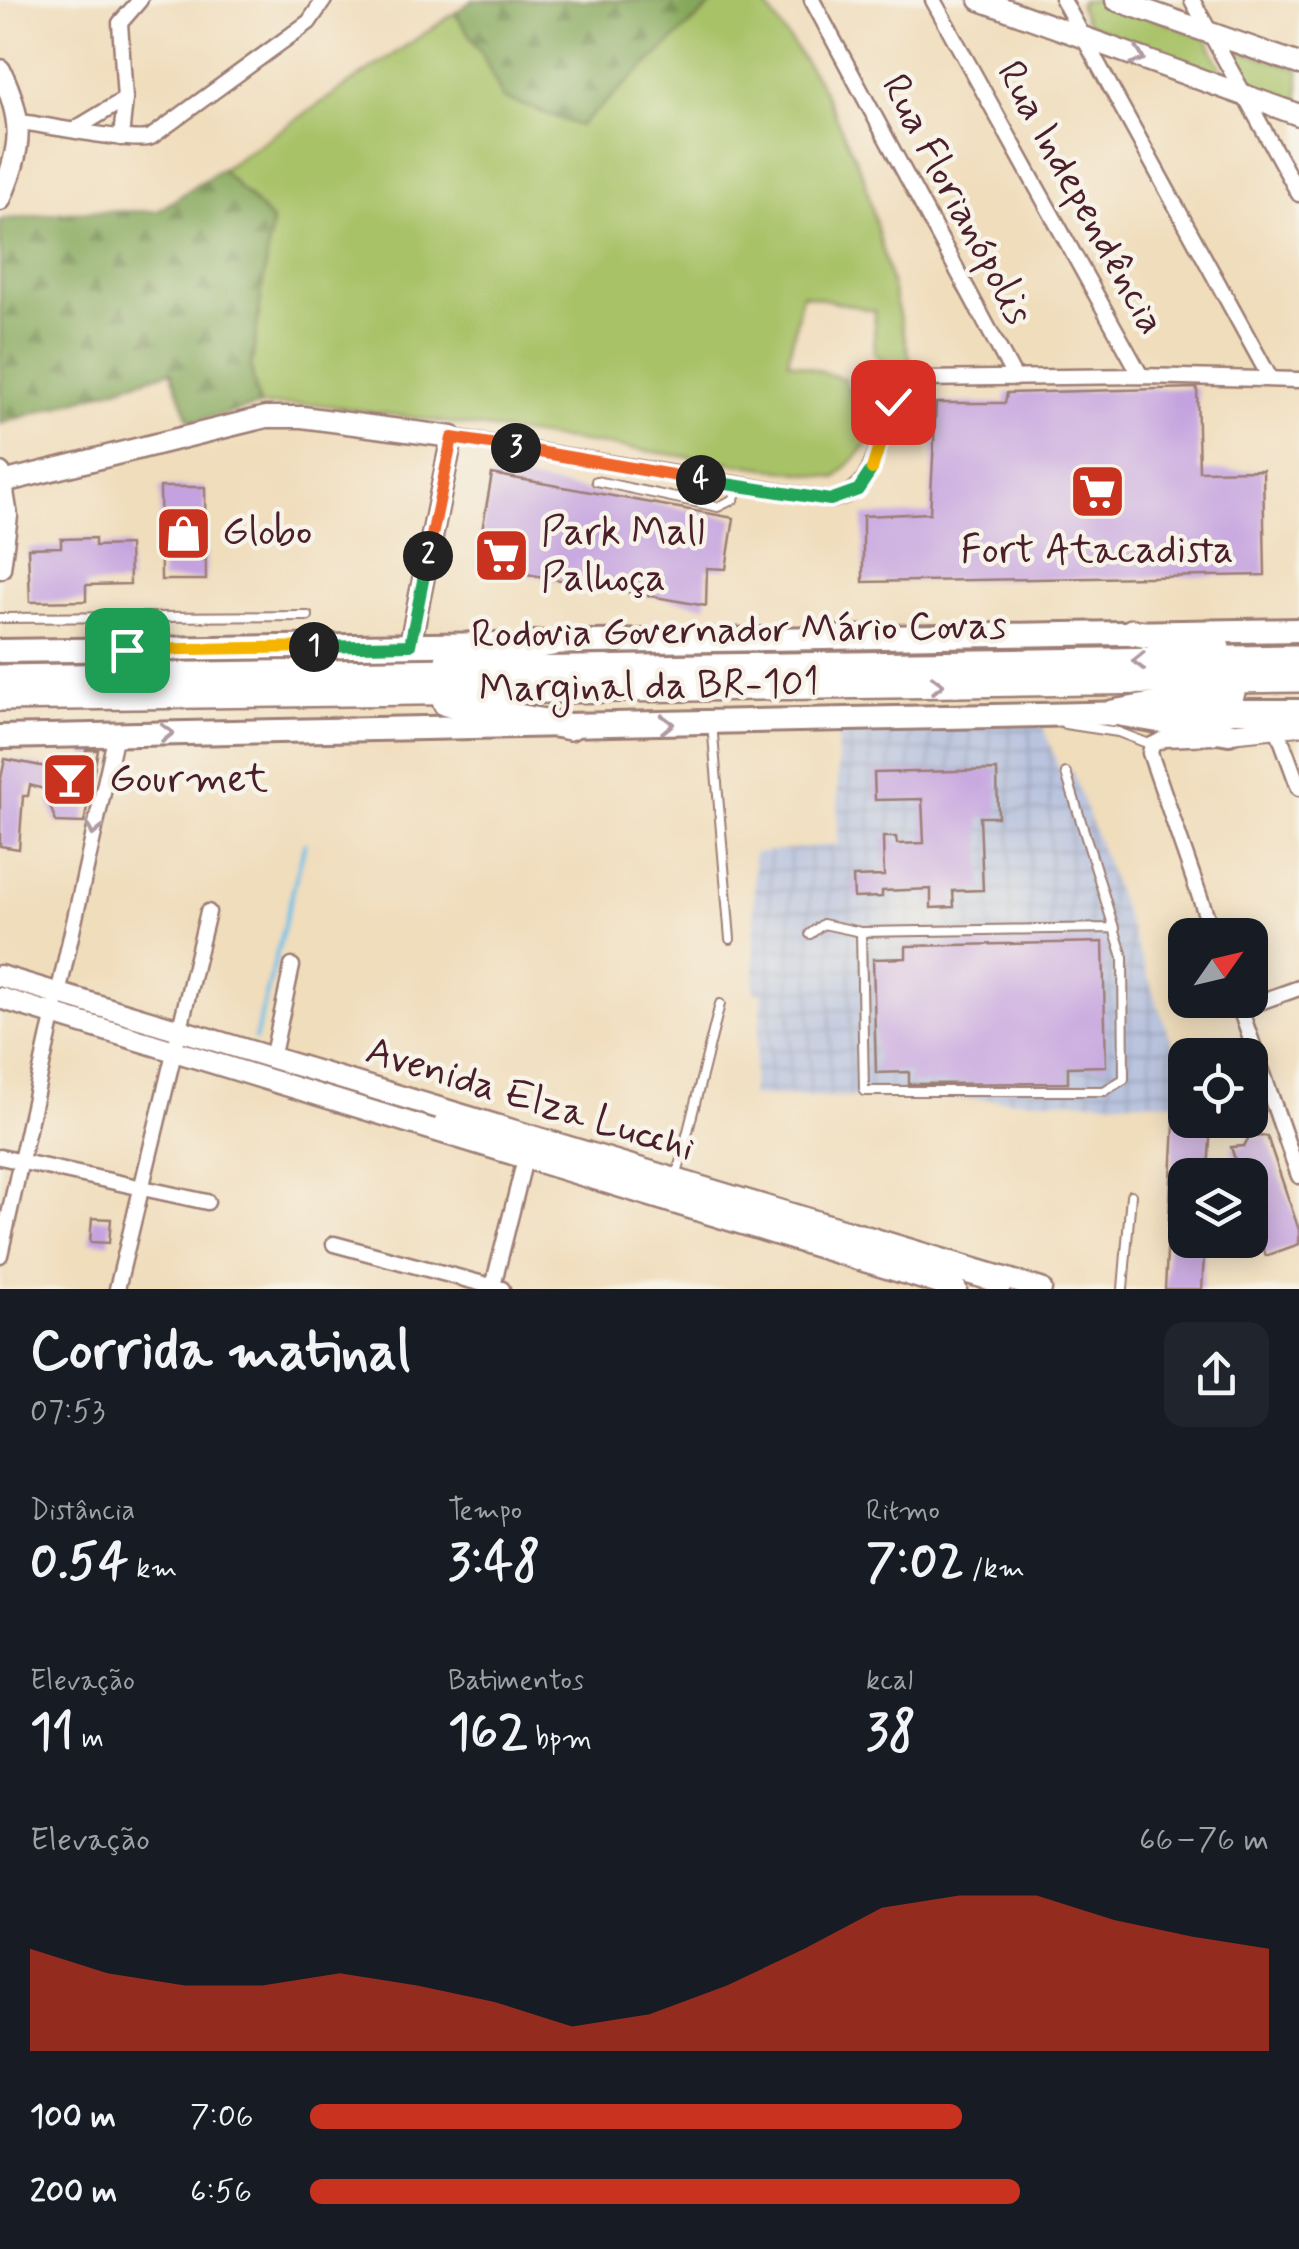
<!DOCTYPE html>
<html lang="pt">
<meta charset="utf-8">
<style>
:root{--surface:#171b24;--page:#20242c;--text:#f1f3f6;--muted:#9ea1a6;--accent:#c8321e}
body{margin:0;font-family:Mynerve,sans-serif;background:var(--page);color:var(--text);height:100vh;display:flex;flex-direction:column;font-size:38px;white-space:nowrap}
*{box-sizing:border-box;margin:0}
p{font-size:32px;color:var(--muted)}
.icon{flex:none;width:55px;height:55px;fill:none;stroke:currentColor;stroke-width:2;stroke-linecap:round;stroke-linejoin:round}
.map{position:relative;height:1289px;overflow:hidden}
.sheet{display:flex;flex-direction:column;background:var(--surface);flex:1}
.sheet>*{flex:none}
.needle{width:65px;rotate:56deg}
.fabs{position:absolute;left:1168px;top:918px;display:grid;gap:20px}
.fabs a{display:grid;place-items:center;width:100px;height:100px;border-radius:20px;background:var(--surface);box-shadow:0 5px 25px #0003;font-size:50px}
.pin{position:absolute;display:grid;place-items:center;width:85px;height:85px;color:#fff;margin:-42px;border-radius:20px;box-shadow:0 5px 15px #0006}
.km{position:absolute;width:50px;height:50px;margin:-25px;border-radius:50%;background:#222;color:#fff;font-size:28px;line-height:50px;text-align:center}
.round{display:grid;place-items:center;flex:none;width:105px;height:105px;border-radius:20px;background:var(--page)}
.headline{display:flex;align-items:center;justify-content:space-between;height:170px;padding:0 30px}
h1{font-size:55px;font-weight:700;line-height:75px}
.stats{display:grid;grid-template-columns:repeat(3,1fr);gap:15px;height:170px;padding:10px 30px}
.stats div{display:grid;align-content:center}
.stats b{font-size:50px;font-weight:700}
.stats small{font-size:28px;font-weight:400}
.stats p{font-size:28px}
.chart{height:280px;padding:20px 30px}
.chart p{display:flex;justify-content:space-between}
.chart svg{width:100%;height:180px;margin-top:10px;fill:var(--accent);opacity:.7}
ul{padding:0 30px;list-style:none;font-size:32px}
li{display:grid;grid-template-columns:160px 120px 1fr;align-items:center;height:75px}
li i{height:25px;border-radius:12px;background:var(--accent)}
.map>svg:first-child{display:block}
.industrial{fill:url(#industrial-grid)}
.grass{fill:#a8c268;stroke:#79704a;stroke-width:2.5}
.forest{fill:url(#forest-firs);stroke:#686444;stroke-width:2.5}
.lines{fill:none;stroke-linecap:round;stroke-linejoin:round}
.stream{stroke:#6cc0e8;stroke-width:4}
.building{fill:#c4a2df}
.service-casing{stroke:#9d7e74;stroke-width:12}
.pedestrian-casing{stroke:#9d7e74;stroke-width:15}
.minor-casing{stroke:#9d7e74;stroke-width:19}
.tertiary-casing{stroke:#9d7e74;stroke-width:22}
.secondary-casing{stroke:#9d7e74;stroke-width:25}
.primary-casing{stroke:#9d7e74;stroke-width:28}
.motorway-casing{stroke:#9d7e74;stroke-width:30}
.service{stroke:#fff;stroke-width:8}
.pedestrian{stroke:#fff;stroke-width:10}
.minor{stroke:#fff;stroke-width:14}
.tertiary{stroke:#fff;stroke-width:18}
.secondary{stroke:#fff;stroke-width:20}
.primary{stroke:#fff;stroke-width:22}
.motorway{stroke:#fff;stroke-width:25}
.oneway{stroke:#ae9aa0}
.split-1-casing{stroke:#fff;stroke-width:20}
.split-2-casing{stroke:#fff;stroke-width:20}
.split-3-casing{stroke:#fff;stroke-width:20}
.split-4-casing{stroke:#fff;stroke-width:20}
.split-5-casing{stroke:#fff;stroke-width:20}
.split-6-casing{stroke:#fff;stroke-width:20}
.split-1{stroke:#f5b400;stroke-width:12}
.split-2{stroke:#22a559;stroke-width:12}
.split-3{stroke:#f0652b;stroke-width:12}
.split-4{stroke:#f0652b;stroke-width:12}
.split-5{stroke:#22a559;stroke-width:12}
.split-6{stroke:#f5b400;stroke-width:12}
.labels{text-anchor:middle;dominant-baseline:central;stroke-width:9;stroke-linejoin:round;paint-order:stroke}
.street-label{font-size:40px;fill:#4a1f2b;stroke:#f7f3e8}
.poi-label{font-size:40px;fill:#4a1f2b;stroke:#f7f3e8;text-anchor:start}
</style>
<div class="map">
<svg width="1299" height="1289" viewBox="0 0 1299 1289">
<defs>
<pattern id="industrial-grid" width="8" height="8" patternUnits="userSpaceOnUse" patternTransform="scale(2.5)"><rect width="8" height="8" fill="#bac4de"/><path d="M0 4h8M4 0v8" fill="none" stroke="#a1a8bf"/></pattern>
<pattern id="forest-firs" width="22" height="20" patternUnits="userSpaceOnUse" patternTransform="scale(2.5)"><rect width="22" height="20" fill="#86a85c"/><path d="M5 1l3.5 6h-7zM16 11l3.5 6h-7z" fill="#70884c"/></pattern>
</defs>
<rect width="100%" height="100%" fill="#f7f3e8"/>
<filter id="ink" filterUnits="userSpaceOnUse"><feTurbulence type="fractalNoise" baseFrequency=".01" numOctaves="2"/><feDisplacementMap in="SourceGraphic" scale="20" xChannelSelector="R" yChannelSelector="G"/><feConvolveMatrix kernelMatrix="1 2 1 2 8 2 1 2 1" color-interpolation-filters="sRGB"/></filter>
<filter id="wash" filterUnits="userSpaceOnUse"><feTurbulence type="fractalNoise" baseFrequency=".0048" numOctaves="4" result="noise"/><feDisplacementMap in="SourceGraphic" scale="40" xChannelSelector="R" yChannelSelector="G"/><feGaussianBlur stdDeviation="2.25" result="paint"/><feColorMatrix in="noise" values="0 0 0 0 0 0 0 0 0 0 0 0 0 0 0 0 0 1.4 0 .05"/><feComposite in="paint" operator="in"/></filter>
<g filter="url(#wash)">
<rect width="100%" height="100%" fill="#f0ddbc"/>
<polygon class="industrial" points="1041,721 1061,774 1072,771 1185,1078 1185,1102 751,1096 763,993 754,991 754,853 838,844 838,727"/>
<g class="grass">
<polygon points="715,0 762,0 819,82 864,177 914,374 895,370 874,353 875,311 802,294 788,361 844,379 870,442 836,478 316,404 259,406 251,368 272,221 221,170 455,13 481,52 503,98 576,124"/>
<polygon points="1082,0 1102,0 1206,37 1223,72 1203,73 1087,23 1079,6"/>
<polygon points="1225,46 1299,69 1299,108 1251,90"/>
</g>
<g class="forest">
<polygon points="473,0 717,0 580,126 503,98 481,52 455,13"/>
<polygon points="221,169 272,221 251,368 259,406 190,422 171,371 0,424 0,220 68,212 158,211"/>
</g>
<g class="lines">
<polyline class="stream" points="255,1039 305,843"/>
</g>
<g id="blocks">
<g class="building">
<polygon points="1197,388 1199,471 1263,470 1265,575 863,582 863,516 930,513 936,403 1005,403 1007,393"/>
<polygon points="492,474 734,518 726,569 707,568 706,606 476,565"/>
<polygon points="160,487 205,487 206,580 161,580"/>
<polygon points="95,538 95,546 129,545 130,584 86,585 86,601 30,602 28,548 61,547 61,539"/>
<polygon points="86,750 98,750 84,823 56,822 49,803 54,792 30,785 28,796 23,796 19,849 0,846 0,783 5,759 62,770 70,758 85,761"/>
<polygon points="997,770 998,817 980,817 983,890 953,891 954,907 931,908 931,889 882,891 882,897 854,898 853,877 884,876 883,837 896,837 897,844 924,843 922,799 875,800 874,773"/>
<polygon points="1103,942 1106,1066 1068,1067 1068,1083 909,1084 909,1072 876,1073 873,959 906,958 906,946"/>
<polygon points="1175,1106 1185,1107 1185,1120 1211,1120 1208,1175 1185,1175 1185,1240 1205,1240 1202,1289 1165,1289"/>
<polygon points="1267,1136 1299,1230 1299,1244 1266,1256 1260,1239 1250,1243 1250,1175 1240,1175 1231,1147 1244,1146 1249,1137"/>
<polygon points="92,1218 111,1219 109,1243 90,1242"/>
</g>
</g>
</g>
<g filter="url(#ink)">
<use href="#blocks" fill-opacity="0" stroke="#9d7e74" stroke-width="2.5"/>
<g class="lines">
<defs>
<g id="service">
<polyline points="596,481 718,507 734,499 738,486"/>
<polyline points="0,618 308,616"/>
<polyline points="712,723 730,939"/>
<polyline points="1065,724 1118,732 1152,745"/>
<polyline points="1066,773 1123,957 1124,1079 1104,1091 864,1091 861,932 1115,928"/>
<polyline points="810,934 823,924 861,932"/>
<polyline points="676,1179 720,1004"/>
<polyline points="1123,1289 1131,1195"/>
</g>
<polyline id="pedestrian" points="440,1121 1004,1289"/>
<g id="minor">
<polyline points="812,0 1015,378"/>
<polyline points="933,0 1141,376"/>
<polyline points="1063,0 1270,378"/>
<polyline points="1192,0 1299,194"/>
<path d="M20,122C47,125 135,144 151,137L309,22L324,0"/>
<polyline points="77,128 125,99"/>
<polyline points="121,138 125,99 120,23 140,0"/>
<path d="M452,437L830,500C894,490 866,403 923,379L1141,376L1299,380"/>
<polyline points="1277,728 1299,788"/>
<polyline points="1213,935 1150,753 1152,745 1164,739 1213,737"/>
<polyline points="1237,1000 1299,1176"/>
<polyline points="1240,1009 1299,988"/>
<polyline points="272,1059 292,966"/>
<polyline points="0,1157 207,1202"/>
<polyline points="334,1244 502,1289"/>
<polyline points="0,1255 116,734"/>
<polyline points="493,1286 525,1159"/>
<polyline points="117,1289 208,912"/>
</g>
<polyline id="tertiary" points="1229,733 1299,726"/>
<g id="secondary">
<polyline points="980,0 1299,115"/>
<polyline points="1116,0 1299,64"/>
<path d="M0,70C25,122 22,147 0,200"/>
<polyline points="0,473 7,516 0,568"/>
<polyline points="3,482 266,417 302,417 452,437 410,645"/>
<polyline points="0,976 1041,1289"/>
<polyline points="0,998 956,1289"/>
</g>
<g id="primary">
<polyline points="533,643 1299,630"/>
<polyline points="0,651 501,644"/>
<polyline points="1173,711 1299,711"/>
<polyline points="1117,714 1229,733"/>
<polyline points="0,737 1131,713"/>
</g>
<g id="motorway">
<polyline points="1132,632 1217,648"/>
<polyline points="448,661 552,643"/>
<polyline points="0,678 1299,658"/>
<polyline points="0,698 1299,679"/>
<polyline points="446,703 570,727"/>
<polyline points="1113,713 1232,692"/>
</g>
</defs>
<use href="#service" class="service-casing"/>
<use href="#pedestrian" class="pedestrian-casing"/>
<use href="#minor" class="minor-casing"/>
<use href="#tertiary" class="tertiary-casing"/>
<use href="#secondary" class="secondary-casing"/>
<use href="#primary" class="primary-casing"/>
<use href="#motorway" class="motorway-casing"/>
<use href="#service" class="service"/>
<use href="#pedestrian" class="pedestrian"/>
<use href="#minor" class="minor"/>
<use href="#tertiary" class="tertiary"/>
<use href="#secondary" class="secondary"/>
<use href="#primary" class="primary"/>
<use href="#motorway" class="motorway"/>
</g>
<defs><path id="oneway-chevron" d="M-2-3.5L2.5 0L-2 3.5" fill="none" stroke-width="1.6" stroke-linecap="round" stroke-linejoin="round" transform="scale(2.5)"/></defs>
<g class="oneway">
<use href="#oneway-chevron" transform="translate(1138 57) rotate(20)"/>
<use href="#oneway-chevron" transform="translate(1139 661) rotate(179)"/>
<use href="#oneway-chevron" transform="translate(937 685) rotate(-1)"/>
<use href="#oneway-chevron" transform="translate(667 724) rotate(-1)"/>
<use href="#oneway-chevron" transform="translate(167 733) rotate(-1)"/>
<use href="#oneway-chevron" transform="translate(94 829) rotate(103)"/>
</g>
</g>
<g class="lines" filter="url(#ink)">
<defs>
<polyline id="split-1" points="127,650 314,647"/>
<polyline id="split-2" points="314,647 410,645 428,556"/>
<polyline id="split-3" points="428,556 452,438 516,448"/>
<polyline id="split-4" points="516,448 701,480"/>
<polyline id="split-5" points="701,480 830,500 858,490 872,469"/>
<polyline id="split-6" points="872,469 893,402"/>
</defs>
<use href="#split-1" class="split-1-casing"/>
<use href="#split-2" class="split-2-casing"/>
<use href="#split-3" class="split-3-casing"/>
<use href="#split-4" class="split-4-casing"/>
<use href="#split-5" class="split-5-casing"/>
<use href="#split-6" class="split-6-casing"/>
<use href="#split-1" class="split-1"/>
<use href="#split-2" class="split-2"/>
<use href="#split-3" class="split-3"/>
<use href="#split-4" class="split-4"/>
<use href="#split-5" class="split-5"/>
<use href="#split-6" class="split-6"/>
</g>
<defs>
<symbol id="supermarket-square" viewBox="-11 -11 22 22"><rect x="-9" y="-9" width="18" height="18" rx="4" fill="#c8321e" stroke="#f7f3e8"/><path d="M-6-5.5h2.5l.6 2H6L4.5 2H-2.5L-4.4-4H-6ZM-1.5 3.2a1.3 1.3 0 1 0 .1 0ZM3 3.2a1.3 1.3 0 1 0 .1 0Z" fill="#fff"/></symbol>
<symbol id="shop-square" viewBox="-11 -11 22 22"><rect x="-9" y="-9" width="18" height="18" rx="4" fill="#c8321e" stroke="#f7f3e8"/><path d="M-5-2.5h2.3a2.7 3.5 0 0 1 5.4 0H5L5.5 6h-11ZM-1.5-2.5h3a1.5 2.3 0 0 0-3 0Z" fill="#fff"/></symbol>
<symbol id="bar-square" viewBox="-11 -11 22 22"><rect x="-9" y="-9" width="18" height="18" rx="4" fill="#c8321e" stroke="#f7f3e8"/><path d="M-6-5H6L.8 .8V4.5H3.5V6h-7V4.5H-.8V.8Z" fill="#fff"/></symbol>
</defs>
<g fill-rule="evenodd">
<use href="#supermarket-square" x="1066" y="460" width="63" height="63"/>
<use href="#shop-square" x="152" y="502" width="63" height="63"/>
<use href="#supermarket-square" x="470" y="524" width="63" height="63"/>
<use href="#bar-square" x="38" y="748" width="63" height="63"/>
</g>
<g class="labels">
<g class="street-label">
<text transform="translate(1080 198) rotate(61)">Rua Independência</text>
<text transform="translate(956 200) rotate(62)">Rua Florianópolis</text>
<text transform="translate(739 631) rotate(-1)">Rodovia Governador Mário Covas</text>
<text transform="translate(649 687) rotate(-1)">Marginal da BR-101</text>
<text transform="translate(530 1100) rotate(17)">Avenida Elza Lucchi</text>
</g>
<g class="poi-label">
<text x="222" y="533">Globo</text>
<text x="541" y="533">Park Mall<tspan x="541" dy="46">Palhoça</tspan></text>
<text x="1097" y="551" text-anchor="middle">Fort Atacadista</text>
<text x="109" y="780">Gourmet</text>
</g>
</g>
</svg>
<div class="fabs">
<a><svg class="needle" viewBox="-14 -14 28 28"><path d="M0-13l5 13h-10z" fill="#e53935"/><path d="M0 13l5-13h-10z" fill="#9ea1a6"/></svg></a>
<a><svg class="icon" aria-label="locate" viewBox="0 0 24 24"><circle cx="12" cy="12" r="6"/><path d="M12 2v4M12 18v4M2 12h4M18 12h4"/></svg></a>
<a><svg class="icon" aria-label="layers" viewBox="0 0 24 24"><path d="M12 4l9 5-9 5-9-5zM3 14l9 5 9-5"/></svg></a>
</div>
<div class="pin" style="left:127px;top:650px;background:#1e9e55"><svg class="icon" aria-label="arrive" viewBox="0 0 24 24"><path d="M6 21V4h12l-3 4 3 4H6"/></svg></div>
<div class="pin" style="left:893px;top:402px;background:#d93025"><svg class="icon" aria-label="check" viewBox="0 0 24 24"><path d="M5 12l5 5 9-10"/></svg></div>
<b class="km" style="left:314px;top:647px">1</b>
<b class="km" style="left:428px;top:556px">2</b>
<b class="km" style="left:516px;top:448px">3</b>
<b class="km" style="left:701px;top:480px">4</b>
</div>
<section class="sheet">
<div class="headline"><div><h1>Corrida matinal</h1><p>07:53</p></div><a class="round"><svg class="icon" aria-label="share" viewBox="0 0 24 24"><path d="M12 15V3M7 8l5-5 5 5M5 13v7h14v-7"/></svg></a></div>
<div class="stats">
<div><p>Distância</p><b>0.54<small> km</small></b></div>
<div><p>Tempo</p><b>3:48</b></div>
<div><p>Ritmo</p><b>7:02<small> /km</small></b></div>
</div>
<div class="stats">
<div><p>Elevação</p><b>11<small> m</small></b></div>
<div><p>Batimentos</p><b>162<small> bpm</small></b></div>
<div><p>kcal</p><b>38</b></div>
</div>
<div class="chart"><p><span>Elevação</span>66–76 m</p>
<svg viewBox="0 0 160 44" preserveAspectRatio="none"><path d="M0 44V19L10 25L20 28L30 28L40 25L50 28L60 32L70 38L80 35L90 28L100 19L110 9L120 6L130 6L140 12L150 16L160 19V44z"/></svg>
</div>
<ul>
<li><b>100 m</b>7:06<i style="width:68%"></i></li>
<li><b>200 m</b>6:56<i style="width:74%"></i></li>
</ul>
</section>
